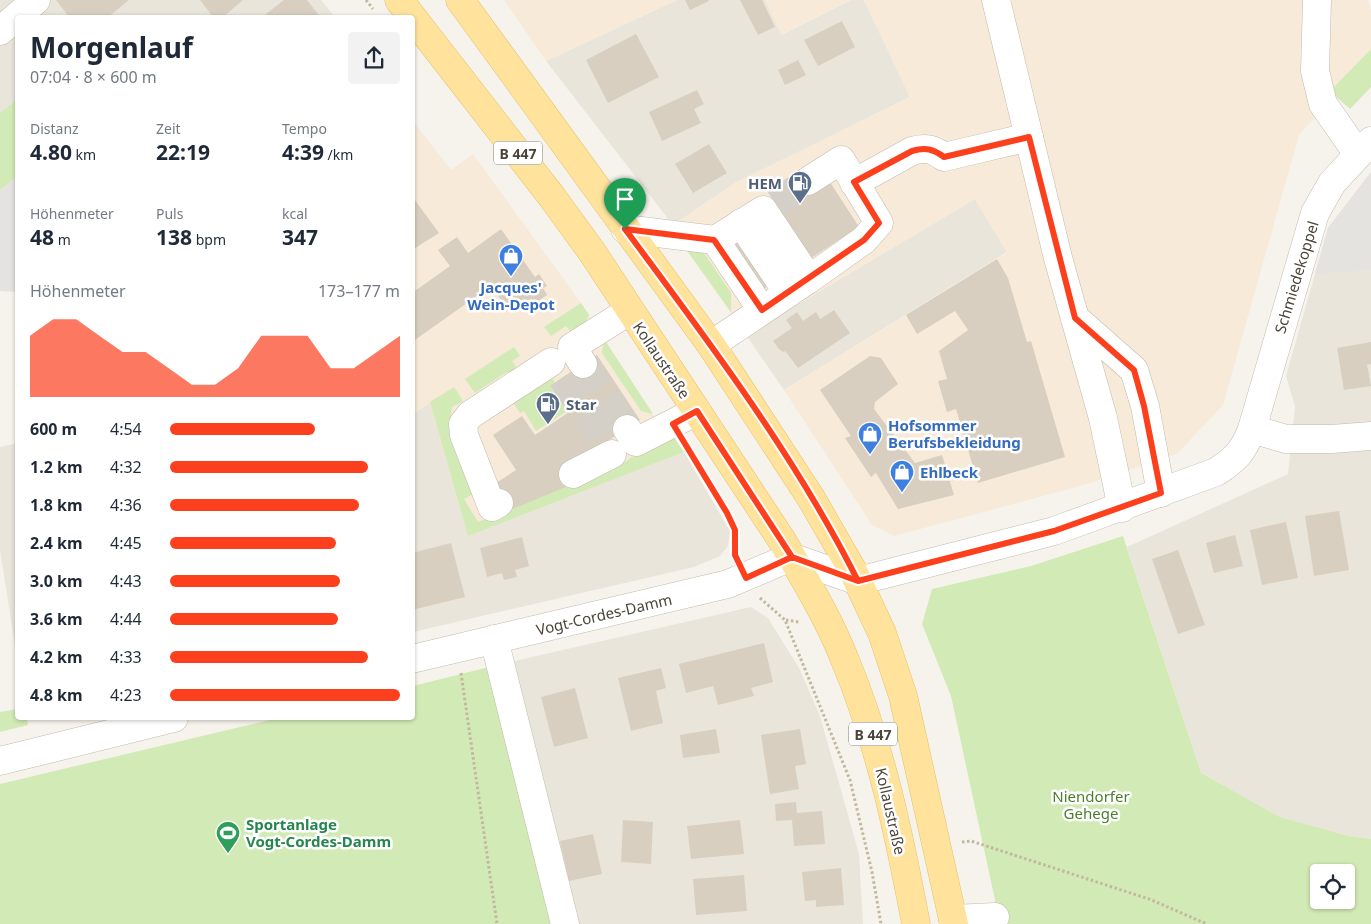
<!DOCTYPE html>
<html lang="de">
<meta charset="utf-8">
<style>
:root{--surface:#fff;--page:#f2f2f3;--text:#1f2937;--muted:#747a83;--accent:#fc3f1d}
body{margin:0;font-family:"Noto Sans",sans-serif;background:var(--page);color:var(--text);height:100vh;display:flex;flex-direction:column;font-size:19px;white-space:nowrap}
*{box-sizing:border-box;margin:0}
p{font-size:16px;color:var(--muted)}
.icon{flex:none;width:28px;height:28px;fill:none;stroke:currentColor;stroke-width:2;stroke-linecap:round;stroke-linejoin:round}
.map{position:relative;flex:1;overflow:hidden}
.side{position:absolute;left:15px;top:15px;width:400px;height:705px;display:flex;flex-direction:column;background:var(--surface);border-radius:5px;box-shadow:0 1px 4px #0004}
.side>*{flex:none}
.fabs{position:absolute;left:1310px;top:864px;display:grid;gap:10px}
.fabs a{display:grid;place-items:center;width:45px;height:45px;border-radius:5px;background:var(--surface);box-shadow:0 1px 4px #0004;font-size:25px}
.pin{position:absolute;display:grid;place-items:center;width:42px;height:42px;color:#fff;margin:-51px -21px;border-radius:50% 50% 50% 0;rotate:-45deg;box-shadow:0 0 5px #0007}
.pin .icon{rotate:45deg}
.round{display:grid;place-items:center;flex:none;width:52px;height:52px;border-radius:5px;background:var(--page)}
.overview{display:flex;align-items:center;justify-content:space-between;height:85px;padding:0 15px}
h1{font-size:28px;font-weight:700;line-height:38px}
.metrics{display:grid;grid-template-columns:repeat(3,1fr);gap:8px;height:85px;padding:5px 15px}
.metrics div{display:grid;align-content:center}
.metrics b{font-size:21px;font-weight:700}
.metrics small{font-size:14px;font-weight:400}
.metrics p{font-size:14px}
.chart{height:140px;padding:10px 15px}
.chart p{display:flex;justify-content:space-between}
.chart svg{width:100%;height:90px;margin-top:5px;fill:var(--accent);opacity:.7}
ul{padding:0 15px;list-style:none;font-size:16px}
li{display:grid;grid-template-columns:80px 60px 1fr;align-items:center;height:38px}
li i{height:12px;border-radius:6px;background:var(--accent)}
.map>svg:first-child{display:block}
.residential{fill:#eae5da}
.commercial{fill:#f7ead8}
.green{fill:#d2eab5;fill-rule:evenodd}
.parking{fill:#e5e3e0}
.building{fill:#d8cfc1}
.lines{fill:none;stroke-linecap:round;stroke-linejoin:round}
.minor-tunnel{stroke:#d4d0c8;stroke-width:28;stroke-dasharray:28 14;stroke-linecap:butt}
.minor-casing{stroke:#c2bbae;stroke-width:29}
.major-casing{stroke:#e6c16a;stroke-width:29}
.path{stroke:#c4b79f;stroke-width:3;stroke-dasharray:2.5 2.5;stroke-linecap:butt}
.minor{stroke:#fff;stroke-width:28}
.major{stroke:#ffe39c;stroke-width:28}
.route-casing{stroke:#fff;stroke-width:10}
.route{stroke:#fc3f1d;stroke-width:6}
.labels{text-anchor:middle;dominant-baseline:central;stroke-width:5;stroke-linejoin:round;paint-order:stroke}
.shield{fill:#fff;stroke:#817c74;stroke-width:1}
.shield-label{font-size:14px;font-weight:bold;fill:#4b4439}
.service-label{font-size:15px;font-weight:bold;fill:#4e5e75;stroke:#fff;text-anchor:end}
.street-label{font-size:15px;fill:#4b4439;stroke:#fff}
.shop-label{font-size:15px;font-weight:bold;fill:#366cbe;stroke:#fff;text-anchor:start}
.park-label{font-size:15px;fill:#4a7f2a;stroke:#fff}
.leisure-label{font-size:15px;font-weight:bold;fill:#27864d;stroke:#fff;text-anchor:start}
</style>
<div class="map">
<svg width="1371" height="924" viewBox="0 0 1371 924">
<rect width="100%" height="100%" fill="#f6f3ec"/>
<g class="residential">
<polygon points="0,0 321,0 335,17 127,18 124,15 120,18 18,18 17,99 0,113"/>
<polygon points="677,0 765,0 782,35 851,0 864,0 910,97 735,183 673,225 546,61"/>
<polygon points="1371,172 1371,839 1349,836 1280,817 1201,773 1127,547 1288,474 1295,406 1286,376 1328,228"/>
<polygon points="975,199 1007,252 784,390 746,335"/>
<polygon points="430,402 468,535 684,452 730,531 728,546 720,556 694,567 413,632 413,414"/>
<polygon points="17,443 18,443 17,658 0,550 0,447"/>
<polygon points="751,607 768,618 799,668 820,716 859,854 863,924 555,924 493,666"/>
</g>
<g class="commercial">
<polygon points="504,0 677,0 546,61"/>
<polygon points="765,0 851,0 781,35"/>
<polygon points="864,0 1368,0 1371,11 1371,49 1330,91 1316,116 1299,135 1223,405 1177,454 1084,485 894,536 872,525 784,390 1007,253 975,199 746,335 681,242 673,225 735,183 910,97"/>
<polygon points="412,120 451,170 473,154 581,303 667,436 675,439 684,452 468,536 430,403 413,414"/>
</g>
<g class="green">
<polygon points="1371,49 1371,87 1350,109 1330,91"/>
<polygon points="17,99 17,177 0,190 0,113"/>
<polygon points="681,242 700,247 731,293 731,312"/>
<polygon points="581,303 589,315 586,321 572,333 566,326 551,336 544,327"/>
<polygon points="604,339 653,414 641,411 602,353"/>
<polygon points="514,347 520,356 512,361 518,370 505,373 475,393 465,379"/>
<polygon points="552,378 572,408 536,431 524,411 520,413 510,398"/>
<polygon points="454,387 463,401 452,407 450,422 479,491 464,499 478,522 622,464 650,444 667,436 675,439 684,452 468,536 430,402"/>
<path d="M1123,536L1201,773L1280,817L1349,836L1371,839V924H995V900L951,696L922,624L932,589L1031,566ZM1319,872H1346V900H1319Z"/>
<polygon points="493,666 555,924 0,924 0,784 278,718 412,718 413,686"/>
<polygon points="17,709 18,718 27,718 28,725 0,732 0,712"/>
</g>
<g class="parking">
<polygon points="1371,172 1371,270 1315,274 1328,228"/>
<polygon points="17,177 17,292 0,291 0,190"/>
</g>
<g class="building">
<polygon points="56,0 129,0 107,18 70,18"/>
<polygon points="200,0 243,0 222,18 214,18"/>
<polygon points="284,0 307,0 321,18 269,18 266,14"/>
<polygon points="685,0 708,0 709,1 690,10"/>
<polygon points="740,0 762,0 775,27 758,35"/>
<polygon points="842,21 855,47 818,66 804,40"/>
<polygon points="636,34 659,77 608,103 586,60"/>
<polygon points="798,60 806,75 785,85 778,70"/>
<polygon points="697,90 704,104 694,109 701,123 662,141 649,112"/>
<polygon points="709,144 727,173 693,193 675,164"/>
<polygon points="802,171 828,179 859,227 748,299 717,250 779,210 769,193"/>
<polygon points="412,196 439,233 412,250"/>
<polygon points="501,229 535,277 539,274 547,286 543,288 547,295 525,310 521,304 510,312 491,286 412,342 412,293 450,266 438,250 457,237 468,253"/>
<polygon points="997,259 1008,278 1027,342 1031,341 1065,457 978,483 956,409 947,412 938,381 947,379 939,351 968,330 955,311 917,334 906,315"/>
<polygon points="834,310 850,333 798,368 785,351 783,352 779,349 773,341 792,328 786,320 797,312 803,321 816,312 820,319"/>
<polygon points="1371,342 1371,364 1367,365 1371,386 1344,390 1337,348"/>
<polygon points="597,355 640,420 600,446 578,482 505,512 490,487 516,470 493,435 522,416 535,435 575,408 557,381"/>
<polygon points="870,356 881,358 898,384 875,402 874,409 915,463 942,455 954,495 898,509 876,473 871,477 845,438 851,436 820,390"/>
<polygon points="1339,511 1349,570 1314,576 1305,516"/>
<polygon points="1286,522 1298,578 1262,585 1250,530"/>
<polygon points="1235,535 1243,566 1214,573 1206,543"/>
<polygon points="522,537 529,566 515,570 517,577 504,580 502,573 487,577 480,548"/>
<polygon points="451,543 465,597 412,610 412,553"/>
<polygon points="1178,550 1205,625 1178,634 1152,559"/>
<polygon points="764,643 773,682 751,688 754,696 718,705 713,686 686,693 679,664"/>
<polygon points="661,668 666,688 656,691 663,723 631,731 618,678"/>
<polygon points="575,688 588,738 554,747 541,697"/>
<polygon points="716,729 720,753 683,758 680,735"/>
<polygon points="800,729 806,764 795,766 799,789 770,794 761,735"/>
<polygon points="796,802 797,813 822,811 825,844 794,846 792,820 776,821 775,804"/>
<polygon points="623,820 653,822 651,864 621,862"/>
<polygon points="740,820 744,854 691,859 687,826"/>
<polygon points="593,834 602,874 569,881 560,841"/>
<polygon points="841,868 844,905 816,907 816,900 805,901 802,872"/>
<polygon points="744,875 747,911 696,915 693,879"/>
</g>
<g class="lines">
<g class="minor-tunnel">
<polyline points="775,203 808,181"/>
<polyline points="583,364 627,429"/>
<polyline points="562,378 605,443"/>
</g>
<defs>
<g id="minor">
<polyline points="996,0 1058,258 1103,418 1122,508"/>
<polyline points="1317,0 1315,71 1323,104 1358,154"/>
<polyline points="0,31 36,0"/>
<polyline points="808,181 841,160 879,223 864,240 809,279"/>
<path d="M854,183L912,151C926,147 933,149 944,157L1029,137"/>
<polyline points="741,223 788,293"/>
<polyline points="625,229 715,240 763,210 809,279 711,345"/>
<polyline points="715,240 762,310"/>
<polyline points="1075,318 1134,370 1145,406 1161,493"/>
<polyline points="583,364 572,347 629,311"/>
<polyline points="627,429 636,442 697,411"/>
<polyline points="1252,429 1286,439 1332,439 1371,436"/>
<polyline points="573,474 612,454"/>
<polyline points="499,503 492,507 464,435 463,424 470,415 551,362"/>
<polyline points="494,639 565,924"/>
<path d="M412,659L728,584L791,557L858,581L1054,531L1216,472C1236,459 1243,452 1252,429L1315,213L1332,183L1371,141"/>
<polyline points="0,761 174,718"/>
<polyline points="953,919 995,917"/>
</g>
<g id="major">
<path d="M399,0L552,197L592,252L783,542C805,580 829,619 845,660C880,744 899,834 916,924"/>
<polyline points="460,0 711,345 811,498 853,571 882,633 903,696 954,924"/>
</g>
</defs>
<use href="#minor" class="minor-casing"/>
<use href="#major" class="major-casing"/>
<g class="path">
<polyline points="366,0 373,9"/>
<polyline points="711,484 735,531 735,554"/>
<polyline points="760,598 785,620 850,780 872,872 881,924"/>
<polyline points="786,620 799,622"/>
<polyline points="461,673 497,924"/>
<polyline points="962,842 971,841 1149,899 1207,924"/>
</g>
<use href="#minor" class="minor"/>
<use href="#major" class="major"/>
</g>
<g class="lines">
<defs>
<path id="route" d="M625,229C707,339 796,457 858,581L792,557L697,411L673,424L727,513L735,530V555L746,578L792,557L858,581L1054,531L1161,493L1144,406L1134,370L1075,318L1029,137L944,157C933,149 926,147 912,151L854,182L879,223L864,240L762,310L714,240L625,229"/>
</defs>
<use href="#route" class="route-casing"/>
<use href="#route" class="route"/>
</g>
<defs>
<symbol id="fuel-pin" viewBox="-11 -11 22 30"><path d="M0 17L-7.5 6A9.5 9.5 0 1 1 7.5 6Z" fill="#5c6f8a" stroke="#fff"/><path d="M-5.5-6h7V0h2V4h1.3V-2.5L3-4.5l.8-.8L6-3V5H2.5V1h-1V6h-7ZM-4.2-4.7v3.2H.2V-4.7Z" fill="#fff"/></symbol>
<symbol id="shop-pin" viewBox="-11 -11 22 30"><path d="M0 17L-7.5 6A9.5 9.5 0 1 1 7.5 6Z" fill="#3f7fe0" stroke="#fff"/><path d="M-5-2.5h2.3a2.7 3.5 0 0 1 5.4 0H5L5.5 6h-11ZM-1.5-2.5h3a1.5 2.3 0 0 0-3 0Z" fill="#fff"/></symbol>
<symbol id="stadium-pin" viewBox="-11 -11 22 30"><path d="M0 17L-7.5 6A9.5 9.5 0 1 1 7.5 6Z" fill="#2e9e5b" stroke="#fff"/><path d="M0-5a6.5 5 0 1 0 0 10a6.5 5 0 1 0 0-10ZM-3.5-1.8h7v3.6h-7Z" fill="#fff"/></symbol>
</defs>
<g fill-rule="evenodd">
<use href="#fuel-pin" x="786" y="169" width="28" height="38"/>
<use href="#shop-pin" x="497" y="242" width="28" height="38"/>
<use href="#fuel-pin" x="534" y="390" width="28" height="38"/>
<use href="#shop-pin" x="856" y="420" width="28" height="38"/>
<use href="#shop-pin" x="888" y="458" width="28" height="38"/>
<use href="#stadium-pin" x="214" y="819" width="28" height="38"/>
</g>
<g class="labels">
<g class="shield">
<rect x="494" y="141.5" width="48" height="23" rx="4"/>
<rect x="849" y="722.5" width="48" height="23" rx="4"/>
</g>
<g class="shield-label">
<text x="518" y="153">B 447</text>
<text x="873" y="734">B 447</text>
</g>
<g class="service-label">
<text x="782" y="183">HEM</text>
<text x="566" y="404" text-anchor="start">Star</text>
</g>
<g class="street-label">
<text transform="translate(1296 277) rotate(-73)">Schmiedekoppel</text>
<text transform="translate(662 360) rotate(56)">Kollaustraße</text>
<text transform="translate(604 614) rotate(-13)">Vogt-Cordes-Damm</text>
<text transform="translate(891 811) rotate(77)">Kollaustraße</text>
</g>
<g class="shop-label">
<text x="511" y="287" text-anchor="middle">Jacques'<tspan x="511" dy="17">Wein-Depot</tspan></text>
<text x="888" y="425">Hofsommer<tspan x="888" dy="17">Berufsbekleidung</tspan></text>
<text x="920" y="472">Ehlbeck</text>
</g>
<g class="park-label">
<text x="1091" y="796">Niendorfer<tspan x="1091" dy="17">Gehege</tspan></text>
</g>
<g class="leisure-label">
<text x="246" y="824">Sportanlage<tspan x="246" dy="17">Vogt-Cordes-Damm</tspan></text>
</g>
</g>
</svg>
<div class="fabs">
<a><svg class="icon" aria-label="locate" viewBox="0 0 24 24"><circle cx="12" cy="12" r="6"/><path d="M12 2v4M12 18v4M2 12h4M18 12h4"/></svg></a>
</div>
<div class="pin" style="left:625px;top:229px;background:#1e9e55"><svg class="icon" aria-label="arrive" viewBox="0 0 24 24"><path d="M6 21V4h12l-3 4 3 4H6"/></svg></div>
<section class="side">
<div class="overview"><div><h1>Morgenlauf</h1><p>07:04 · 8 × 600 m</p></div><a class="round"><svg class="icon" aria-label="share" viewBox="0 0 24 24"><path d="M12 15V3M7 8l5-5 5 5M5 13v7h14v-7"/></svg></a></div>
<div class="metrics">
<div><p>Distanz</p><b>4.80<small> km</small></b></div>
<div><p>Zeit</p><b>22:19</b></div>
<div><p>Tempo</p><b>4:39<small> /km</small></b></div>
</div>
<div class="metrics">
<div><p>Höhenmeter</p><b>48<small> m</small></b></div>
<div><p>Puls</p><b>138<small> bpm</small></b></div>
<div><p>kcal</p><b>347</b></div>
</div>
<div class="chart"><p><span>Höhenmeter</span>173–177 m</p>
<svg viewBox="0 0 160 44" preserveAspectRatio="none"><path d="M0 44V14L10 6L20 6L30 14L40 22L50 22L60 30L70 38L80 38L90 30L100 14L110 14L120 14L130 30L140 30L150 22L160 14V44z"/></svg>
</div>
<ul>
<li><b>600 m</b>4:54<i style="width:63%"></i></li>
<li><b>1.2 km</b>4:32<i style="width:86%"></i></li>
<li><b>1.8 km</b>4:36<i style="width:82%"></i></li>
<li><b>2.4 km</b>4:45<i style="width:72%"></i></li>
<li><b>3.0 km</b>4:43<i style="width:74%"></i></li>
<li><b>3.6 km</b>4:44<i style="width:73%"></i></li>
<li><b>4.2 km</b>4:33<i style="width:86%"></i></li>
<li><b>4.8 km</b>4:23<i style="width:100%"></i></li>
</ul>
</section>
</div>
